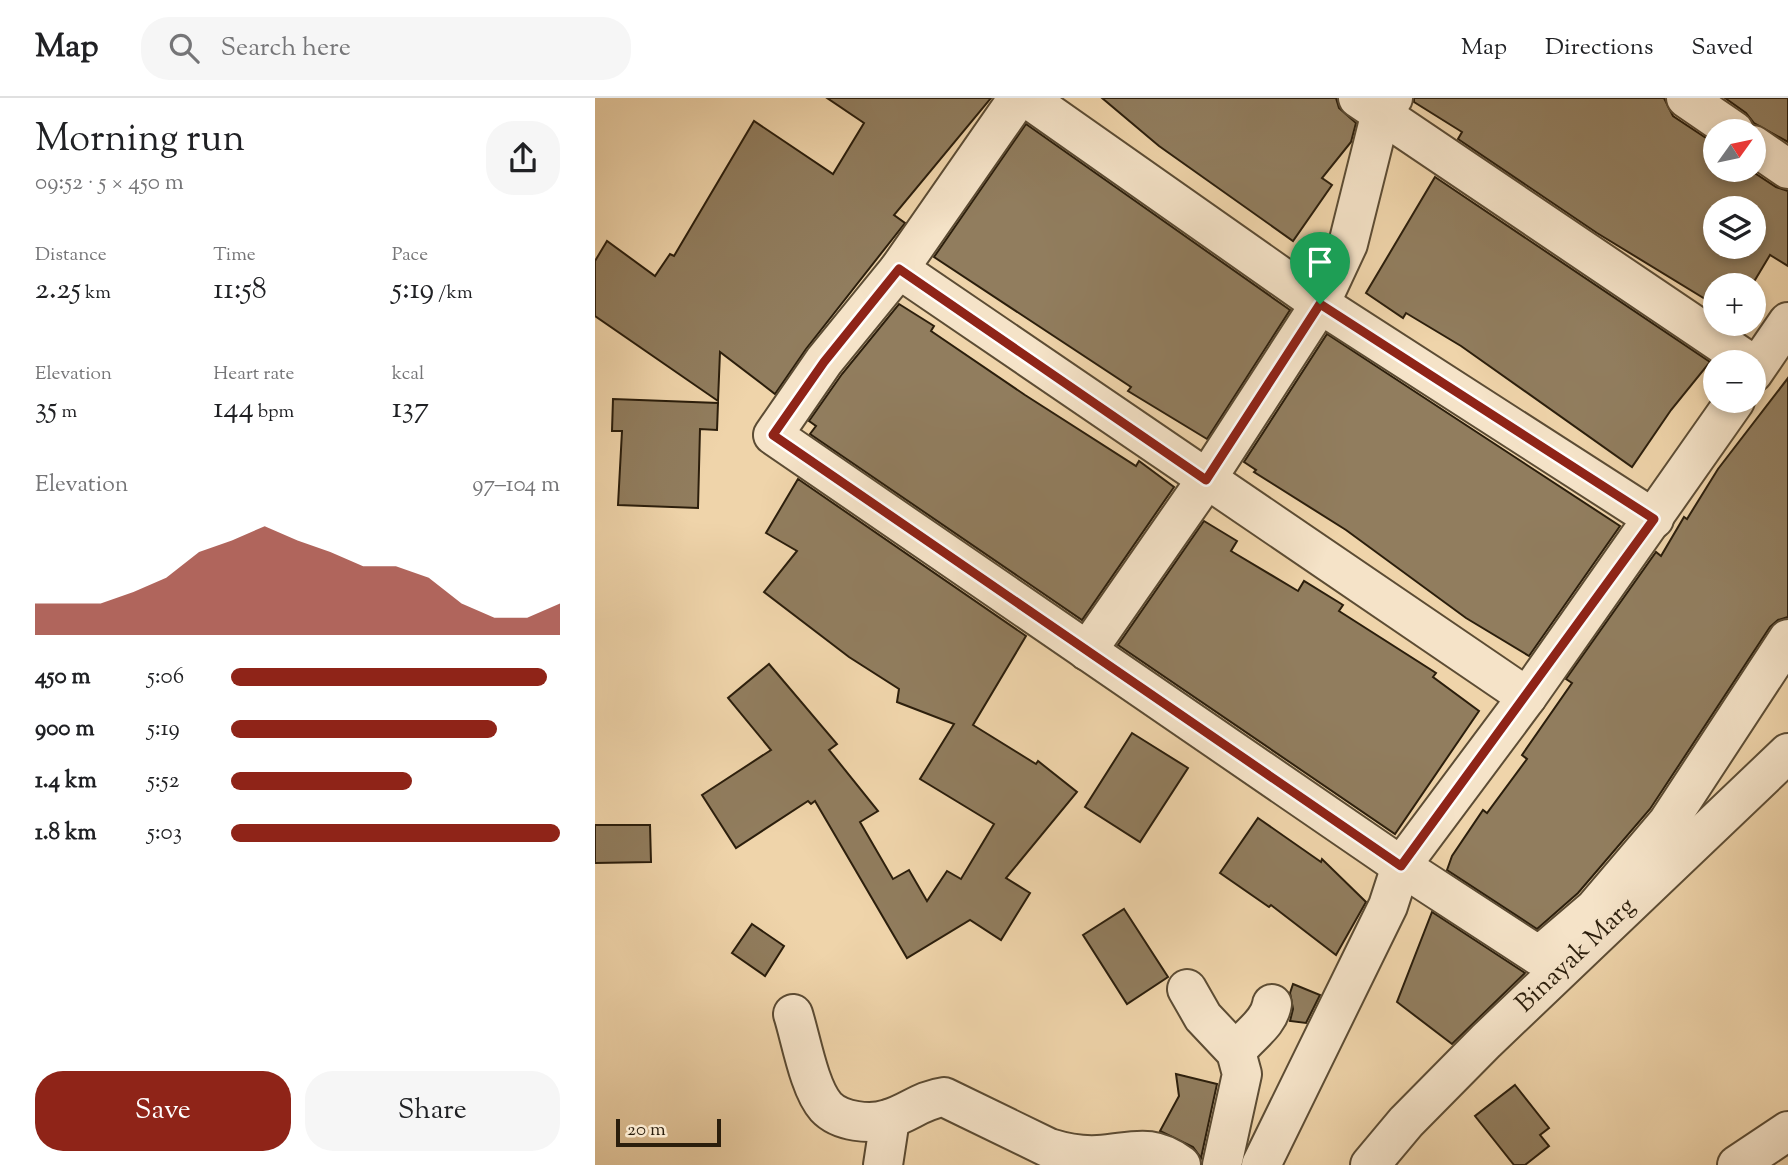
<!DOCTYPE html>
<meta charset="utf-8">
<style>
:root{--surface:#fff;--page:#f6f6f6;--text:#202124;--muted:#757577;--line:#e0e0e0;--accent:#8f2418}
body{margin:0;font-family:"Sorts Mill Goudy",serif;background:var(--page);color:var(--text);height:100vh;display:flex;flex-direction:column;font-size:26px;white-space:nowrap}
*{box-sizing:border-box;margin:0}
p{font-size:23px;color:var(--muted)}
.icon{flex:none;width:38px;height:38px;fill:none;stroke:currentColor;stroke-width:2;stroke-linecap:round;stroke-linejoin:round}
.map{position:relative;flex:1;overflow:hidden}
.drawer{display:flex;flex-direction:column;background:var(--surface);width:595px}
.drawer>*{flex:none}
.needle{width:46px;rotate:57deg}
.buttons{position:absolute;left:1108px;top:21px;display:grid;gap:14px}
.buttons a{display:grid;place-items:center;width:63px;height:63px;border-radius:50%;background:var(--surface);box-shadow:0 4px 10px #0003;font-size:35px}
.scale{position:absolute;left:21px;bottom:18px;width:105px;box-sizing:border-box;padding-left:7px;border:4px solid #2b1e0c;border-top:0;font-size:19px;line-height:24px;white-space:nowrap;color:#2b1e0c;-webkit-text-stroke:5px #f5e3c8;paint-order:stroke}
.pin{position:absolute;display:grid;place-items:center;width:60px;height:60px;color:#fff;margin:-72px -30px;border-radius:50% 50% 50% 0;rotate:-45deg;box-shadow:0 0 7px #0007}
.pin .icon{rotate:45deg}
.round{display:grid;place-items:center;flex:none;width:74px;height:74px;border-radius:28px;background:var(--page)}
.summary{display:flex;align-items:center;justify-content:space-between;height:119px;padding:0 35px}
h1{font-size:38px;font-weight:600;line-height:52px}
.metrics{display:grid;grid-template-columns:repeat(3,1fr);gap:10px;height:119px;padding:7px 35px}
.metrics div{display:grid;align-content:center}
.metrics b{font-size:30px;font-weight:600}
.metrics small{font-size:19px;font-weight:400}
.metrics p{font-size:19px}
.chart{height:196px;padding:14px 35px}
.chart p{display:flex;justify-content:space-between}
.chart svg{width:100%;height:126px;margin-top:7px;fill:var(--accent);opacity:.7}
.primary-button{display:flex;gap:14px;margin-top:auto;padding:14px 35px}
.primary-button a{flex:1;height:80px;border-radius:28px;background:var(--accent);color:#fff;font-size:28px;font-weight:600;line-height:80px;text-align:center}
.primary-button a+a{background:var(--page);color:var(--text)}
ul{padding:0 35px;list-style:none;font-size:23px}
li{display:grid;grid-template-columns:112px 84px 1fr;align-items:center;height:52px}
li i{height:18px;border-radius:9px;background:var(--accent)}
header{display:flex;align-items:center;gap:42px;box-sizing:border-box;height:98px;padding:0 35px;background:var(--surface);border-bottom:2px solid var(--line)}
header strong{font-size:33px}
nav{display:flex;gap:38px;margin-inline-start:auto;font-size:24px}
.search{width:490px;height:63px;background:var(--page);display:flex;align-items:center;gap:18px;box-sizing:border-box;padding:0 24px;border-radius:28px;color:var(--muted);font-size:26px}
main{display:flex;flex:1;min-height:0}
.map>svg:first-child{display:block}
.building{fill:#917d5e;stroke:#2b1e0c;stroke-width:2;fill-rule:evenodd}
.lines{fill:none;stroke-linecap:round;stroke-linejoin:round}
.minor-casing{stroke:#5c4c34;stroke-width:42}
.minor{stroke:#f5e3c8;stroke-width:38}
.route-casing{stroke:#fff;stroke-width:14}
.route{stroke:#8f2418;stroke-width:9}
.labels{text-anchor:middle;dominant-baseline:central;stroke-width:7;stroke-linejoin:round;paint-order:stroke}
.street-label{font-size:26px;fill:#2b1e0c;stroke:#f5e3c8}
</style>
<header>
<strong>Map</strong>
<div class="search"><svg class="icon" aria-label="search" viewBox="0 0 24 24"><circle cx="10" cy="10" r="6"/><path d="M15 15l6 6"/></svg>Search here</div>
<nav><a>Map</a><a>Directions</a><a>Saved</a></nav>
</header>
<main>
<section class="drawer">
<div class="summary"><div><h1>Morning run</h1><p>09:52 · 5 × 450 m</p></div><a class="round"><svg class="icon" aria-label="share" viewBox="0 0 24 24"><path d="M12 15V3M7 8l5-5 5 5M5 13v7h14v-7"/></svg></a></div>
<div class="metrics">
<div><p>Distance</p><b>2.25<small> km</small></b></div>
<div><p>Time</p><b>11:58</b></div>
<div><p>Pace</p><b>5:19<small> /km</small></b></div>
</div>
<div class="metrics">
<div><p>Elevation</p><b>35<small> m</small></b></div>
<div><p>Heart rate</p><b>144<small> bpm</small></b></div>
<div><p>kcal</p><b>137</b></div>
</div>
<div class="chart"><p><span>Elevation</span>97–104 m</p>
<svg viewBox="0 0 160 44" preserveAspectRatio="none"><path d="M0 44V33L10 33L20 33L30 29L40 24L50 15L60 11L70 6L80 11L90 15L100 20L110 20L120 24L130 33L140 38L150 38L160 33V44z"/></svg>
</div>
<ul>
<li><b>450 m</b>5:06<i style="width:96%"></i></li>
<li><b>900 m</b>5:19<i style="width:81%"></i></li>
<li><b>1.4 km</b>5:52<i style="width:55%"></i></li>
<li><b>1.8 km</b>5:03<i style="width:100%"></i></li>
</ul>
<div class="primary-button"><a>Save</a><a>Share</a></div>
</section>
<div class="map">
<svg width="1193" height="1067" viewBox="0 0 1193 1067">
<rect width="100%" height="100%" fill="#efd4aa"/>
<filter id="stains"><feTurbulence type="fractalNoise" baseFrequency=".00286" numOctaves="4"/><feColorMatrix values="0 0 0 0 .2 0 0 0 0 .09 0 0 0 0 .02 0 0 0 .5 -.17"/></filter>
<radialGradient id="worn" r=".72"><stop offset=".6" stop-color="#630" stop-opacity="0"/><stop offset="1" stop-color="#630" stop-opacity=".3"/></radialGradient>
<g class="building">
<polygon points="232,0 396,0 299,117 310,125 211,251 180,296 125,254 123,303 0,218 0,163 12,143 60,178 75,156 79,158 159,23 238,76 269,25"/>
<polygon points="507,0 741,0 744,10 761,25 756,44 727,80 737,87 698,143 564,48"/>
<path d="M819,0H1069L1078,18L1120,46V72H1155L1181,89L1193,93V168L1175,157L1157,187H1120V207L1002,135L863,41L867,34L819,4ZM1120,110H1158V149H1120Z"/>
<polygon points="1130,0 1193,0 1193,44 1159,25 1151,15"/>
<polygon points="431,26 695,212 612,341 533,293 536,289 339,159"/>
<polygon points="840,79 1115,264 1076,312 1037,369 866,248 811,215 808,220 771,195"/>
<polygon points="304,206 339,228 336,233 430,297 541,368 544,363 579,389 487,522 215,336 221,328 214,323 247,276"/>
<polygon points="732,236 1025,428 934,558 871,520 751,432 659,374 661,372 649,364"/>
<polygon points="1193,280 1193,519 1183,522 1175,529 1055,711 983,795 942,831 852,772 857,758 888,712 892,715 932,661 927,657 977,585 971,581 1061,454 1066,458 1089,419 1092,421 1123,371"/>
<polygon points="18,301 123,305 122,332 105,331 103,410 23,407 27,333 17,333"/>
<polygon points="203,381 431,538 378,627 441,666 443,663 482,694 411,780 435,795 406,842 375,822 312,860 220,703 216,706 213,703 141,750 107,697 176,652 133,600 174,566 242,646 234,652 283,713 265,724 298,781 314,772 332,803 352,773 366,781 399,726 325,681 359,626 302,604 304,591 254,559 169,494 202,453 171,435"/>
<polygon points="609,423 642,443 636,453 703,493 709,483 748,507 744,513 841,575 838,579 884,613 800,736 523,547"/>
<polygon points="537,635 593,670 545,744 490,709"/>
<polygon points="663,720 726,764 727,761 771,804 741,857 676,807 674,809 625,775"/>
<polygon points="0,727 55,727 56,764 0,765"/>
<polygon points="529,811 573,879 532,906 488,837"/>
<polygon points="837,814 930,875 857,946 802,904"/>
<polygon points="157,826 189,848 170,878 137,855"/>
<polygon points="698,886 725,897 711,925 695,923 698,911 695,895"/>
<polygon points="581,976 622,986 606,1060 598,1049 565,1033 584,998"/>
<polygon points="920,987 954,1030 945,1037 954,1048 930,1067 919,1067 880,1018"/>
</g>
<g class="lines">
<defs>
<g id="minor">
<polyline points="423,0 304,171 229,263 178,337 806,768 944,858 999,811 1073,724 1193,541"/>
<polyline points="432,0 725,206 1059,421"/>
<polyline points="763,0 1154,264"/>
<polyline points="1091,0 1139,33"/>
<polyline points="1158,47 1193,71"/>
<polyline points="304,171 932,599"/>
<polyline points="1158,275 1193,224"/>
<polyline points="492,553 611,382 725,206 753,146 785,18 798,0"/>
<polyline points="592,891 608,919 641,954 647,976 627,1067"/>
<path d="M198,916C206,941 214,990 231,1009C245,1024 276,1027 293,1021C314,1015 326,1002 349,999L454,1050C470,1055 486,1058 503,1057C537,1055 555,1044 586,1067"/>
<path d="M641,954C652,938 674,926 677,906"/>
<polyline points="288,1067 295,1021"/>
<polyline points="666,1067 793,808 806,768 932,599 1140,303"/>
<path id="s1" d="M775,1067L811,1024L891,943L1193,655"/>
<polyline points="1142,1067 1193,1033"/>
</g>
</defs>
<use href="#minor" class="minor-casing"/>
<use href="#minor" class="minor"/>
</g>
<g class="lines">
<defs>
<polygon id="route" points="304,171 611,382 725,206 1059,421 806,768 178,337 229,264"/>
</defs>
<use href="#route" class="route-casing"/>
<use href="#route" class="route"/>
</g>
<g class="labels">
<g class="street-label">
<text stroke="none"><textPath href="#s1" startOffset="294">Binayak Marg</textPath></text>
</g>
</g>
<rect width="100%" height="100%" filter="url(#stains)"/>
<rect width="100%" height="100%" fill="url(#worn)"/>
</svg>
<div class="buttons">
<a><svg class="needle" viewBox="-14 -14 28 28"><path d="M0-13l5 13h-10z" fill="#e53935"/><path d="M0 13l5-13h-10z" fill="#757577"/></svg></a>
<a><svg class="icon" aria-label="layers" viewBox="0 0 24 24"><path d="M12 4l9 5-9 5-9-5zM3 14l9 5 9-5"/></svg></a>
<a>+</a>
<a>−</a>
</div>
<div class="scale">20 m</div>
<div class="pin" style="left:725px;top:206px;background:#1e9e55"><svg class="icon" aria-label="arrive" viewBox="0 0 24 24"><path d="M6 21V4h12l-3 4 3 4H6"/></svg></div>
</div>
</main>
